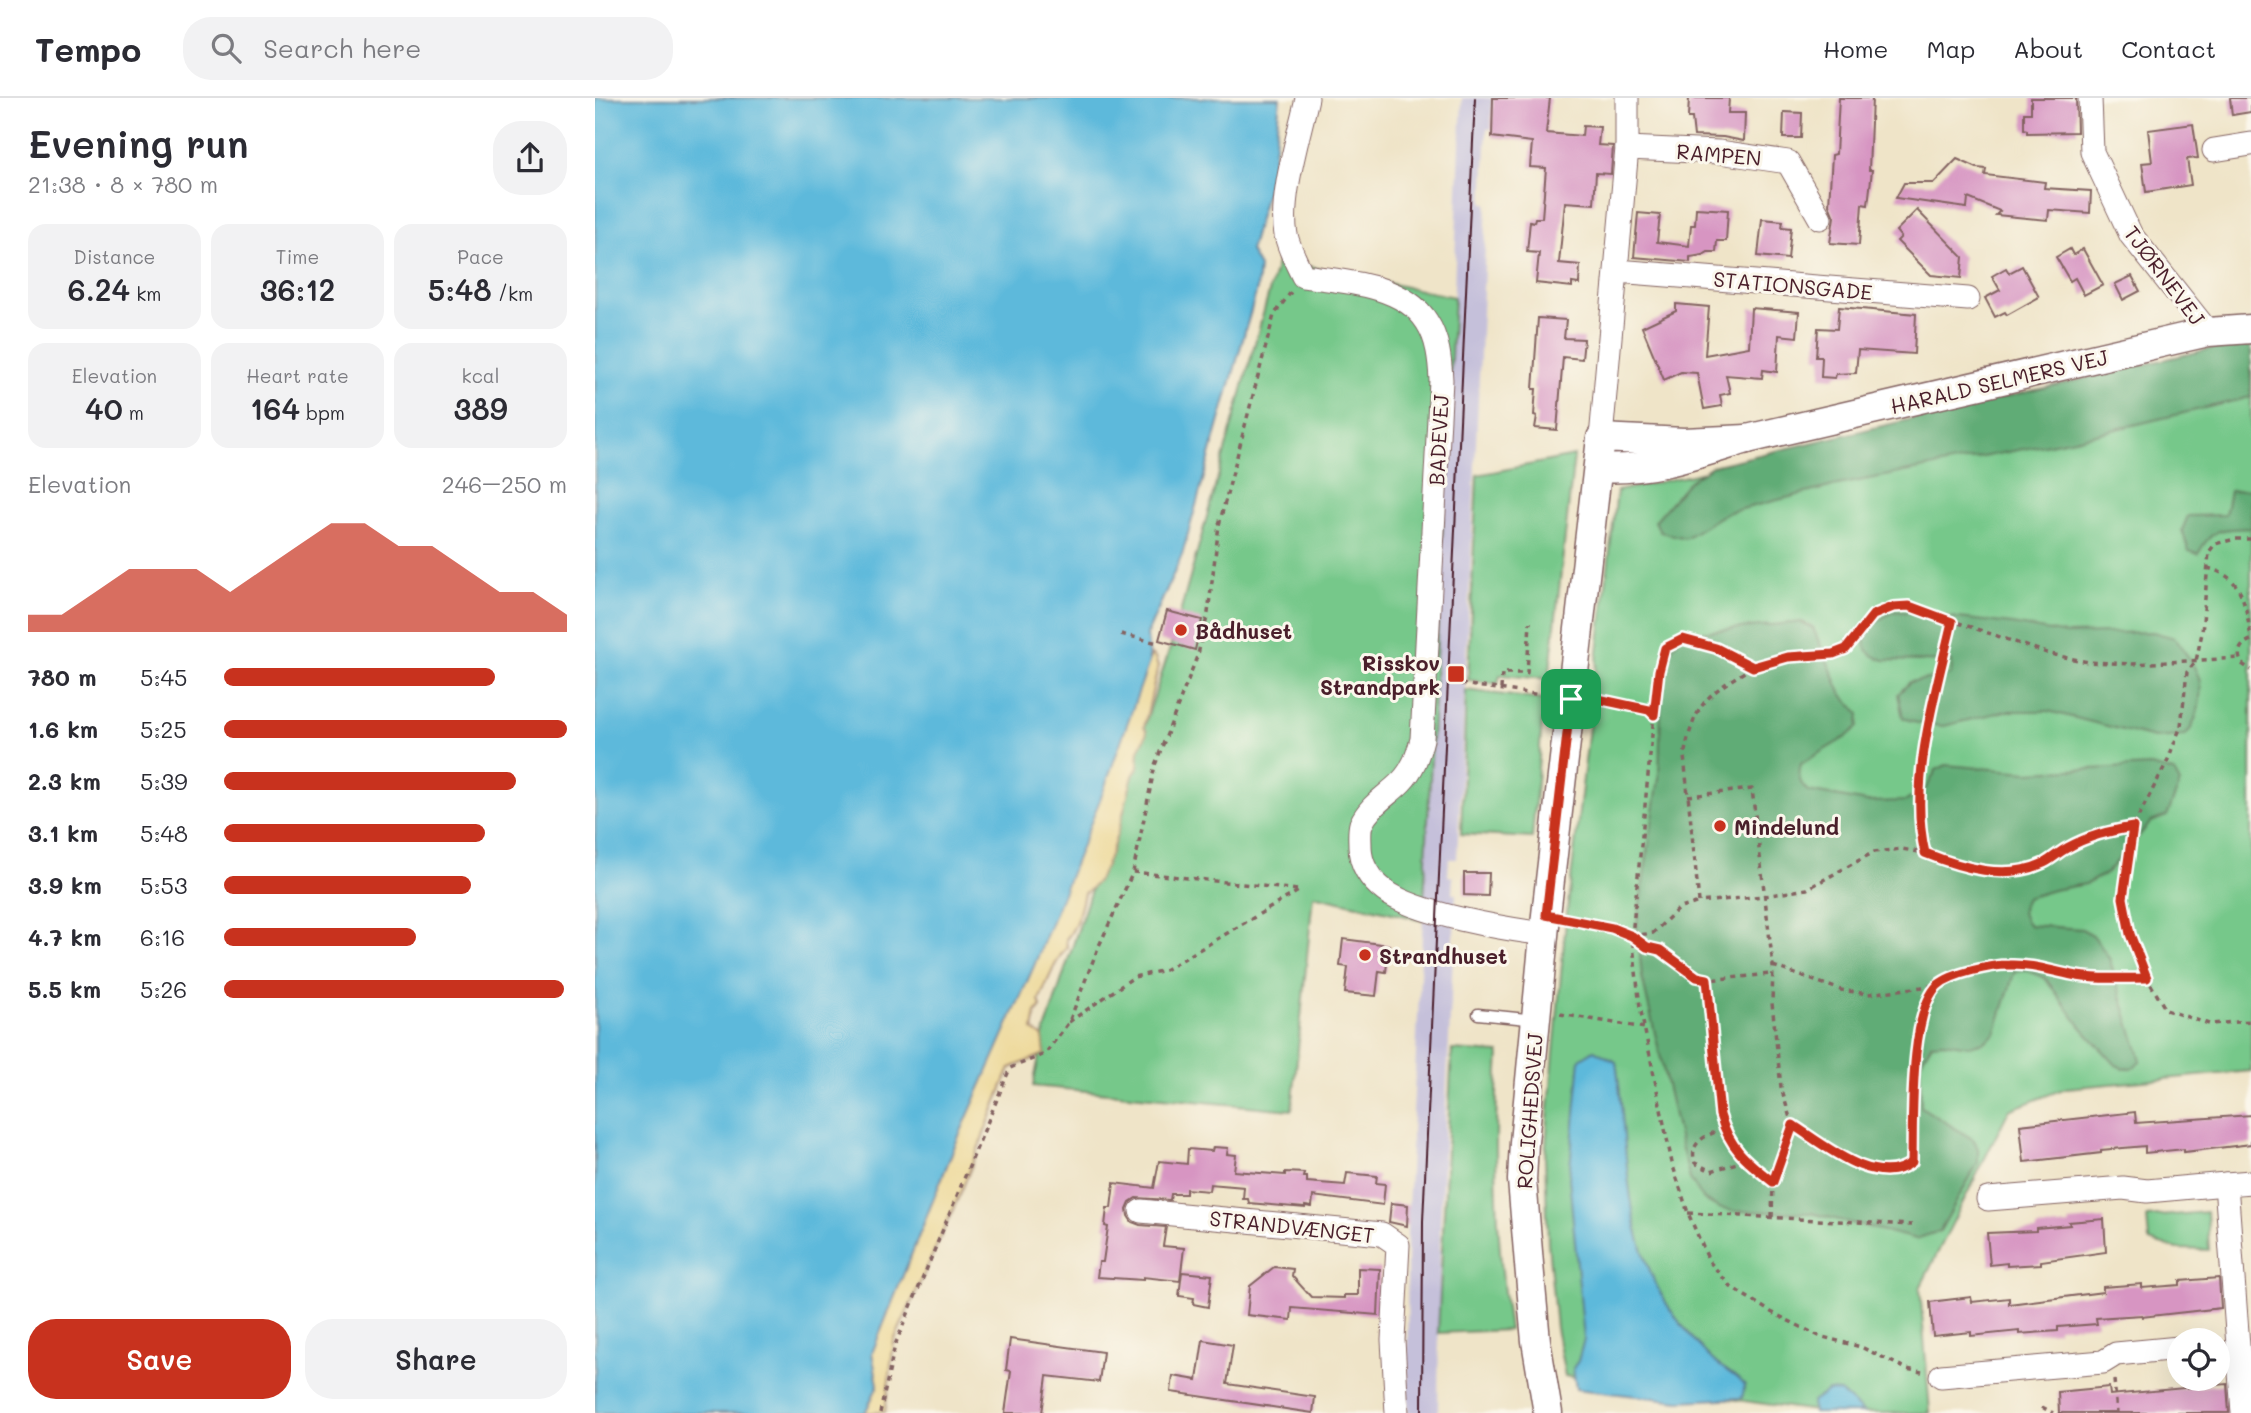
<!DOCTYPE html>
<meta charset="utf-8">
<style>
:root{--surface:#fff;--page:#f2f2f3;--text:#2b2b33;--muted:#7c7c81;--line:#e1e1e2;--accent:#c8321e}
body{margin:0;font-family:Mali,sans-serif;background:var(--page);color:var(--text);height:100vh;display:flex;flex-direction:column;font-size:26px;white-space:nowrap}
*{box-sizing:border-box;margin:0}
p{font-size:23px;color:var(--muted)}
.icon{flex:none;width:38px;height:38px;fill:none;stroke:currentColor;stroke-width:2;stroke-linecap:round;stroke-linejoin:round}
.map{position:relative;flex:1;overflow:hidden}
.sheet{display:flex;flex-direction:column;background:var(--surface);width:595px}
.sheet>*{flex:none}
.controls{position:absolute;left:1572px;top:1230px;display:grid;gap:14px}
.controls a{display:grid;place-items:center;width:63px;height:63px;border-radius:50%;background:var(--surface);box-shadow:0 7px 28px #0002;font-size:35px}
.pin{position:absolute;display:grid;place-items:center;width:60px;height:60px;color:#fff;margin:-30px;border-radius:14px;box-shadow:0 4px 10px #0006}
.round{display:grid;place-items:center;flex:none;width:74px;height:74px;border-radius:28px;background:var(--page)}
.headline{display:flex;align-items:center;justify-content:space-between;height:119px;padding:0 28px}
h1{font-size:38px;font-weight:600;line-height:52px}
.stats{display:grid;grid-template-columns:repeat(3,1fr);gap:10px;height:119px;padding:7px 28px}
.stats div{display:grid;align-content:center;border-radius:18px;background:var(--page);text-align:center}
.stats b{font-size:30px;font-weight:600}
.stats small{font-size:19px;font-weight:400}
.stats p{font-size:19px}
.chart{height:196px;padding:14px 28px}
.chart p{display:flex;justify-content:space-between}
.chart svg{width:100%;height:126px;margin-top:7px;fill:var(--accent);opacity:.7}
.button{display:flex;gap:14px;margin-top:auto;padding:14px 28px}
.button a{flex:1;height:80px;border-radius:28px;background:var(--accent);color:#fff;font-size:28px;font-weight:600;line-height:80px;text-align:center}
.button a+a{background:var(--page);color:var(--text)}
ul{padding:0 28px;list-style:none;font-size:23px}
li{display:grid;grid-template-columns:112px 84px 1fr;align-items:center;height:52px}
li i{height:18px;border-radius:9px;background:var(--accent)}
header{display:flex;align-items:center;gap:42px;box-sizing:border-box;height:98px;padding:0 35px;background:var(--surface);border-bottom:2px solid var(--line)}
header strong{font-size:33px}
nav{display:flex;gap:38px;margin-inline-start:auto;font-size:24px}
.search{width:490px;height:63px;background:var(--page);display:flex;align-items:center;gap:18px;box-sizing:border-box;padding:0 24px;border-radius:28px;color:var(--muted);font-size:26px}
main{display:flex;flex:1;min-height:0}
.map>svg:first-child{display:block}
.industrial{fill:#c5c0da}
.green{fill:#76c88a;stroke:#60745a;stroke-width:2}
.forest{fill:#60ac76;stroke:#556650;stroke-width:2}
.sand{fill:#eeda9e;stroke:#9c7c64;stroke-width:2}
.water{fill:#5db9db;stroke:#546c83;stroke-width:2}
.building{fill:#d795c2}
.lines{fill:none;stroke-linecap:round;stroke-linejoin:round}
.service-casing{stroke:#846462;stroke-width:13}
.minor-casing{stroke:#846462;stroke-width:25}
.tertiary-casing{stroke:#846462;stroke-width:31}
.path{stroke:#846462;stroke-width:3.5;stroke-dasharray:5 5;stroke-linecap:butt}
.service{stroke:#fff;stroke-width:10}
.minor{stroke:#fff;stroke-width:23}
.tertiary{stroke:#fff;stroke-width:28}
.tram{stroke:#4a1f2b;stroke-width:2}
.route-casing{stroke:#fff;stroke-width:14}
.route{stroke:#c8321e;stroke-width:9}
.poi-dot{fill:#c8321e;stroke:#fbf7ec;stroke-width:2.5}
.labels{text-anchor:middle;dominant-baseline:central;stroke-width:6;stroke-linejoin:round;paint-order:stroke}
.street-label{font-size:21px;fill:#4a1f2b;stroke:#fbf7ec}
.poi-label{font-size:21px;font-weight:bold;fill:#4a1f2b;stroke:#fbf7ec;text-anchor:start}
</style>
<header>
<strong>Tempo</strong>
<div class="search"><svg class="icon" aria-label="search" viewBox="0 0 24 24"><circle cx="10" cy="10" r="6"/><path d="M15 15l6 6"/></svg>Search here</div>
<nav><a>Home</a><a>Map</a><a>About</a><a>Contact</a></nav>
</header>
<main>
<section class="sheet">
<div class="headline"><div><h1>Evening run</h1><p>21:38 · 8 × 780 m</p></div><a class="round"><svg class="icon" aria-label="share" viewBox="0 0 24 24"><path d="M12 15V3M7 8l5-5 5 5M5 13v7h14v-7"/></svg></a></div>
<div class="stats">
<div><p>Distance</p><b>6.24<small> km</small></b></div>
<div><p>Time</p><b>36:12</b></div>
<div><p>Pace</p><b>5:48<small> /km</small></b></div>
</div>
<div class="stats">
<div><p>Elevation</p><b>40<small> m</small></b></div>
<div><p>Heart rate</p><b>164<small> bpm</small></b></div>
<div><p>kcal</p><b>389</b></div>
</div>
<div class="chart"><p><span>Elevation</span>246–250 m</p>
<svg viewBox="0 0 160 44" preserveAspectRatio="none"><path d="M0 44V38L10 38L20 30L30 22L40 22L50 22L60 30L70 22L80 14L90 6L100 6L110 14L120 14L130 22L140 30L150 30L160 38V44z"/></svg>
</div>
<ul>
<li><b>780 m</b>5:45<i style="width:79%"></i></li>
<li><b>1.6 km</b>5:25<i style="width:100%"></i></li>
<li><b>2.3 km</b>5:39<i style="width:85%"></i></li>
<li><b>3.1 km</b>5:48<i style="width:76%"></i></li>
<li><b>3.9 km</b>5:53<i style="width:72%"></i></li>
<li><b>4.7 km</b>6:16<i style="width:56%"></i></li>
<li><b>5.5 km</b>5:26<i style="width:99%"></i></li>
</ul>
<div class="button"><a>Save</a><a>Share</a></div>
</section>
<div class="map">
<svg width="1656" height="1315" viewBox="0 0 1656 1315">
<rect width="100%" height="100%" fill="#fbf7ec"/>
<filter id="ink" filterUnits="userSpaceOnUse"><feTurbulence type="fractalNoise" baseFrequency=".0143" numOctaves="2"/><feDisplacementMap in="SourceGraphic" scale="14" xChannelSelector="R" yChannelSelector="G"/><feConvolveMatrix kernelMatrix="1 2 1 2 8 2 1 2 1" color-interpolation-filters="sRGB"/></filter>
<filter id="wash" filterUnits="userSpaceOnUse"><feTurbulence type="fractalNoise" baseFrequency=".00686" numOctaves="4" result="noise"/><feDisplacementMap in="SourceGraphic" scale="28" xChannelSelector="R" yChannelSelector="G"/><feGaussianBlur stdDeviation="1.57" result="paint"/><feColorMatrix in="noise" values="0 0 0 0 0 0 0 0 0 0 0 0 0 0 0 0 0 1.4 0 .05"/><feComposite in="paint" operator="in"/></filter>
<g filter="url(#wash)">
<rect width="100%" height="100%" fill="#efe4c8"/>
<polygon class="industrial" points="867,0 897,0 896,31 892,31 888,105 892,105 862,761 854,761 853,778 858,779 857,795 861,795 845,1128 843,1315 813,1315 812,1131 852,353"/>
<g class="green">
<polygon points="683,162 859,199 828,822 718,797 697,1012 438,988 448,939 578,541"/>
<polygon points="1656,259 1656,973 1471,990 1414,1012 1325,1190 1335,1315 1235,1315 970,1278 961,1230 953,1145 950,1061 953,1020 970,832 1022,393 1617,265"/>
<polygon points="979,358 954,581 905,577 903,586 873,582 882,377"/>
<polygon points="871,592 949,602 937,740 866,736"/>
<path d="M857,952L904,955C898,1050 900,1138 914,1232L843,1235Z"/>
<polygon points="1612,1114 1614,1152 1583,1151 1554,1143 1552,1119"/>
</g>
<g class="forest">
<polygon points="1627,248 1656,248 1656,299 1480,341 1243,387 1131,415 1090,440 1065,434 1060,423 1093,384 1117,368"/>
<path d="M1656,391V430C1626,432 1618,428 1603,456L1594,453L1587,432L1593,418L1630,417L1635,393Z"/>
<path d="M1301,513L1417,526L1471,536L1558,534L1580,540C1588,552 1603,570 1605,585C1607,602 1602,626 1590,638L1559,640L1453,613H1410L1349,628L1322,625L1308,620L1303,596L1315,584L1356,577L1357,564L1289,562C1252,552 1277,521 1301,513Z"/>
<path d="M1207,524L1218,530L1247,597L1264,615L1263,629L1251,639L1206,666C1203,678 1203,684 1213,693L1272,704L1311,703L1332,689L1341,672L1351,667L1433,674L1556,668L1579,674L1585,685L1572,718L1556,724L1512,775L1491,786L1458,792L1431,800C1425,811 1426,818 1434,827L1487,831L1498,837L1514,860L1546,962L1540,969L1529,971L1521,967L1487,930L1450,880L1428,871L1419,875L1400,936L1389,944L1374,948L1348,944L1337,945L1325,965L1326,1009L1379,1042L1383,1051V1065L1345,1133L1321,1141L1216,1115L1138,1113L1124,1110L1109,1102L1095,1081L1086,1048L1047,879L1042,825L1064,680L1066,607L1070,570L1078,548L1085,539L1095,535Z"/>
</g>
<path class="sand" d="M556,557L560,560L563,569L549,629L552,633C551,641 546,646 544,653C543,658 544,664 543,669C542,673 539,675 538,678C530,705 515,784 489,795C486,810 481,831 471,841L472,849C459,864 453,884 444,902L446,909L441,915L438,932L448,939L450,956L415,970L368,1089L299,1243L290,1314L270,1315L283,1287L277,1255Z"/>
<g class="water">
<polygon points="0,0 685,0 677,74 655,153 664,169 662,191 587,457 552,536 554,564 508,694 439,868 360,1047 277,1255 283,1287 270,1315 0,1315"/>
<path d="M999,952L1021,964C1034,1046 1026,1134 1073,1208C1082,1222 1108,1254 1121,1265C1132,1273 1141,1278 1150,1287L1147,1300L1085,1303L981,1291L978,1270L983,1263L989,1241L974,1080L985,961Z"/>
<polygon points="1233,1293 1245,1294 1269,1315 1218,1315 1217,1304"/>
</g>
<g id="blocks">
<g class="building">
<polygon points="898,0 955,0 951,35 987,38 988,28 1005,29 1003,47 1018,48 1016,76 1001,75 999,106 970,104 964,165 985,167 984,186 977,185 977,189 941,185 944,155 932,154 935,123 939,124 940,120 947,120 951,70 935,69 937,44 897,39"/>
<polygon points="1094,0 1134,0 1133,15 1150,15 1149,43 1128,39 1099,38 1097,20 1093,20"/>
<polygon points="1244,0 1277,0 1274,72 1277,72 1273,107 1267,106 1264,147 1235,145 1239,119 1234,107 1237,57 1241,56"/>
<polygon points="1436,0 1481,0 1482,34 1432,35 1432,32 1429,31 1429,15 1436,15"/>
<polygon points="1635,0 1656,0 1656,14 1637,17"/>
<polygon points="1189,14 1207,15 1206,40 1188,40"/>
<polygon points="1598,26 1603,60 1592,61 1596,87 1551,94 1547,65 1557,64 1553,32"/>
<polygon points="1362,61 1382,70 1391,71 1390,77 1450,84 1449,90 1496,93 1495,115 1454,112 1453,122 1401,117 1405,113 1373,100 1372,110 1301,100 1309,85 1339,85"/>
<polygon points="1101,110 1133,112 1131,143 1122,143 1121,154 1113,154 1108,157 1095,159 1095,164 1039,159 1043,115 1065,117 1062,144 1094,148 1096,127 1100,127"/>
<polygon points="1322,112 1368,159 1366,180 1336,177 1302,143 1306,139 1301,133"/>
<polygon points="1167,121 1188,123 1187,129 1196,130 1193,161 1163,158"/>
<polygon points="1475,151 1478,157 1488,151 1508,187 1489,197 1480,180 1475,183 1461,159"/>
<polygon points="1427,168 1444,199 1412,217 1410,214 1400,219 1390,200 1405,192 1397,178 1411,170 1414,175"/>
<polygon points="1537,178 1545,193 1528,202 1520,186"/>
<polygon points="1081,206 1114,209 1110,257 1154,249 1156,210 1204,214 1202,239 1184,237 1182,274 1168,272 1167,280 1131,277 1135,295 1125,297 1127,308 1109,311 1102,275 1086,274 1069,282 1047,229 1081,213"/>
<polygon points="1244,209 1321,216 1319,256 1263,252 1261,275 1241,276 1240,280 1226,279 1227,259 1221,259 1223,230 1242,231"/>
<polygon points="943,220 971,222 969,240 989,241 987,261 968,259 962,332 940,330 942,318 939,317 941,291 938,291"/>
<polygon points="572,513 607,522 600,552 564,542"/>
<polygon points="869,775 894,775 893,798 869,797"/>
<polygon points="748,841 794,847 791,874 784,873 781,898 750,895 753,869 745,868"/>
<polygon points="1540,1014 1541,1025 1656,1017 1656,1046 1589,1054 1589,1051 1550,1055 1550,1048 1506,1052 1506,1055 1429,1064 1425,1027"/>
<polygon points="618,1049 633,1050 632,1056 641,1057 639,1073 690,1077 690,1074 709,1075 708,1079 712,1079 712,1084 750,1087 752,1075 782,1078 781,1085 790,1086 788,1107 718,1098 717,1109 710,1108 710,1110 654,1105 653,1101 648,1101 649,1089 615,1086 614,1093 591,1091 591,1096 576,1096 575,1102 541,1100 535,1104 532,1111 533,1118 537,1124 545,1127 571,1129 568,1148 589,1150 585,1183 548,1179 548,1182 502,1179 504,1164 508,1164 513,1129 510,1128 512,1110 516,1110 519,1085 559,1090 564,1063 592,1066 593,1051 617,1053"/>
<polygon points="796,1105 813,1107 812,1128 794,1124"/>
<polygon points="1509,1121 1511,1154 1446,1163 1446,1166 1412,1168 1412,1165 1395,1167 1392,1135 1441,1133 1441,1130 1475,1127 1474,1124"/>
<polygon points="679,1169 698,1171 697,1178 716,1199 749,1200 749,1197 763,1197 763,1170 785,1171 783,1217 697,1210 696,1222 652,1217 655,1188"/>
<polygon points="587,1174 617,1177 613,1209 598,1206 599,1200 584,1198"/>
<polygon points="1624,1180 1626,1210 1547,1219 1547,1217 1501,1220 1502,1226 1463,1229 1463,1233 1424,1236 1424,1233 1376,1238 1376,1234 1338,1238 1335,1204 1376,1199 1377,1204 1414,1200 1414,1206 1508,1194 1508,1189 1547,1186 1547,1190 1585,1187 1585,1183"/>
<polygon points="415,1241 508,1254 504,1284 452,1278 447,1315 410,1315 416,1273 411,1272"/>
<polygon points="608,1242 638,1247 632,1286 720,1299 718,1315 576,1294 578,1278 602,1282"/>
<polygon points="1632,1286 1634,1315 1464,1315 1463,1294 1514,1289 1515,1297"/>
</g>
</g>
</g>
<g filter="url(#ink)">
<use href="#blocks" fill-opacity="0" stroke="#846462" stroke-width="2"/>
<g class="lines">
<defs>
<polyline id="service" points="883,916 941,922"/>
<g id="minor">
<path d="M712,0C704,38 684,100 691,137C694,151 701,164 708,178C747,183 809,186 832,224C843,241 845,262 846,282L827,641C823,657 818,672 806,684C792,698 775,707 766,726C764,733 765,741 765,748C765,766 775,782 790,793C821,816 910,831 950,836"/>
<polyline points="1495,0 1497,54 1536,137 1613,234"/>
<polyline points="1032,50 1124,54 1193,64 1225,120"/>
<polyline points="1619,52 1656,46"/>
<polyline points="1022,173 1373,201"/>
<polyline points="1006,340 1032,50 1032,0"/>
<polyline points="1393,1101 1528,1090 1552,1093 1631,1086"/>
<polyline points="546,1113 787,1136 803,1147 798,1242 802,1315"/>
<polyline points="1346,1278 1508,1264 1521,1256 1584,1250"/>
<polyline points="1648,1315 1631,1086 1656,1084"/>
</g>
<g id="tertiary">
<path d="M1003,370C1055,374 1103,356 1152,341L1613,234L1656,231"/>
<polyline points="953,1315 941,1243 934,1166 927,1082 929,1044 951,817 1006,340 1089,344 1152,341"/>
</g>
</defs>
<use href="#service" class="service-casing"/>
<use href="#minor" class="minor-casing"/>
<use href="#tertiary" class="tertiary-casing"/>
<g class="path">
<polyline points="1656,441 1640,441 1620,446 1614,454 1607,535 1601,563 1592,574 1586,628 1572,664 1538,729 1528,800 1535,836 1552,880 1571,912 1614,926 1656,923"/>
<path d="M1612,470C1649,478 1650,507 1656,539"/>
<polyline points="526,536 563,545"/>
<path d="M1656,542C1645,546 1641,555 1647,566L1656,572"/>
<path d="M1158,569C1112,596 1100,604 1089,658L1104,804L1170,798L1212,791L1279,754L1307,751L1330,755L1361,768L1407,774L1429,771L1450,764L1472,750L1507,734L1538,729"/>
<polyline points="866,586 954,598"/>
<polyline points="906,591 907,575 932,575 935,524"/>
<polyline points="1000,601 1053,612 1059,617 1037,838 1045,909 1077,1065 1093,1115 1114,1163 1136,1189 1176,1214 1224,1238 1266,1249 1312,1271 1327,1274"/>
<polyline points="1059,615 1064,573 1070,550 1088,541 1121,550 1158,569 1193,559 1238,556 1251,551 1278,517 1298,509 1314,508 1455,556 1493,564 1538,566 1644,560"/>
<path d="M1093,698L1157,691L1178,868L1177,905L1186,989L1197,1027C1228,1047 1282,1092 1317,1064C1318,1025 1314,914 1343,887C1357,875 1397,866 1414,866C1436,866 1456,873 1477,877C1502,882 1526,880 1552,880"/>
<path d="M1330,755C1313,685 1341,592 1357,524"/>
<polyline points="538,774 703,792"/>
<polyline points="974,821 1017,830 1037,838 1052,849 1065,852 1102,879 1113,882 1177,876"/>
<polyline points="1037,838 1058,835 1083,811 1104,804"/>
<polyline points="1178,868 1246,892 1273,896 1343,887"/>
<path d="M1113,882L1125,1017C1136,1052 1150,1062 1178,1084"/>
<polyline points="965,916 1050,930"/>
<polyline points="474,924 539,879 570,872 705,792"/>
<path d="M1129,1031C1112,1037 1093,1043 1100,1065L1116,1073L1142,1065L1147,1060"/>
<polyline points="1093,1115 1317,1127"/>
<polyline points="1177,1119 1178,1084 1197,1027"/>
<polyline points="1519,1282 1522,1315"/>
<polyline points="1447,1309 1458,1315"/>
<polyline points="285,1315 300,1247 415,970 450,956 474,924 503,850 538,774 560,667 603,556 613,515 624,427 679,217 696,194"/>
</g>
<use href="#service" class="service"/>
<use href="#minor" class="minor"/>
<use href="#tertiary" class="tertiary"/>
<polyline class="tram" points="827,1315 828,1123 880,0"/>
</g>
</g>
<g class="lines" filter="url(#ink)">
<defs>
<path id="route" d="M1314,508L1357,524C1341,593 1313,684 1330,755C1367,770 1411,783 1449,765C1457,761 1464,754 1472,750C1493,738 1514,733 1538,729L1528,800L1535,836L1552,880C1527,880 1502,882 1477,877C1456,873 1436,866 1414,867C1397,867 1357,875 1343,887C1314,914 1318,1025 1317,1064C1282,1092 1229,1047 1198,1027L1178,1084C1151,1063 1135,1051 1125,1017L1112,881L1102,879L1065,852L1052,849L1037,838L1017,830L951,817L976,601H1003L1054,612L1059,617L1064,573L1070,550L1088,541L1121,550L1158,569L1193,559L1238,556L1251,551L1278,517L1298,509Z"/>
</defs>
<use href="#route" class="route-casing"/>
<use href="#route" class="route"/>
</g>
<g class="poi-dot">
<circle cx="586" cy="532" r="7"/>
<rect x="852" y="567" width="18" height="18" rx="3.5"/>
<circle cx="1125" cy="728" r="7"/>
<circle cx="770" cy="857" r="7"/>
</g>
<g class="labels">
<g class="street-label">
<text transform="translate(1124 56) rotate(5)">RAMPEN</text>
<text transform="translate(1570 177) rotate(53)">TJØRNEVEJ</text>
<text transform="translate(1198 187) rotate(5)">STATIONSGADE</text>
<text transform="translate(1404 283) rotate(-13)">HARALD SELMERS VEJ</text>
<text transform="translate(843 342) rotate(-87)">BADEVEJ</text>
<text transform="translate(934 1013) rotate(-86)">ROLIGHEDSVEJ</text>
<text transform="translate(697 1128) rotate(6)">STRANDVÆNGET</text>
</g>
<g class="poi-label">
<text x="600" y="532">Bådhuset</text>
<text x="845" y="564" text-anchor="end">Risskov<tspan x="845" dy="24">Strandpark</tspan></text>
<text x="1139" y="728">Mindelund</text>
<text x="784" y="857">Strandhuset</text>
</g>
</g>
</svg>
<div class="controls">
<a><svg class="icon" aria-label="locate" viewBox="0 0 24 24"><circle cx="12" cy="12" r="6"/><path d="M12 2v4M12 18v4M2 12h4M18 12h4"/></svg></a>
</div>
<div class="pin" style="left:976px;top:601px;background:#1e9e55"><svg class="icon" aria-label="arrive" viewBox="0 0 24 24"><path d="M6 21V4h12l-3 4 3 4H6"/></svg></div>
</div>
</main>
